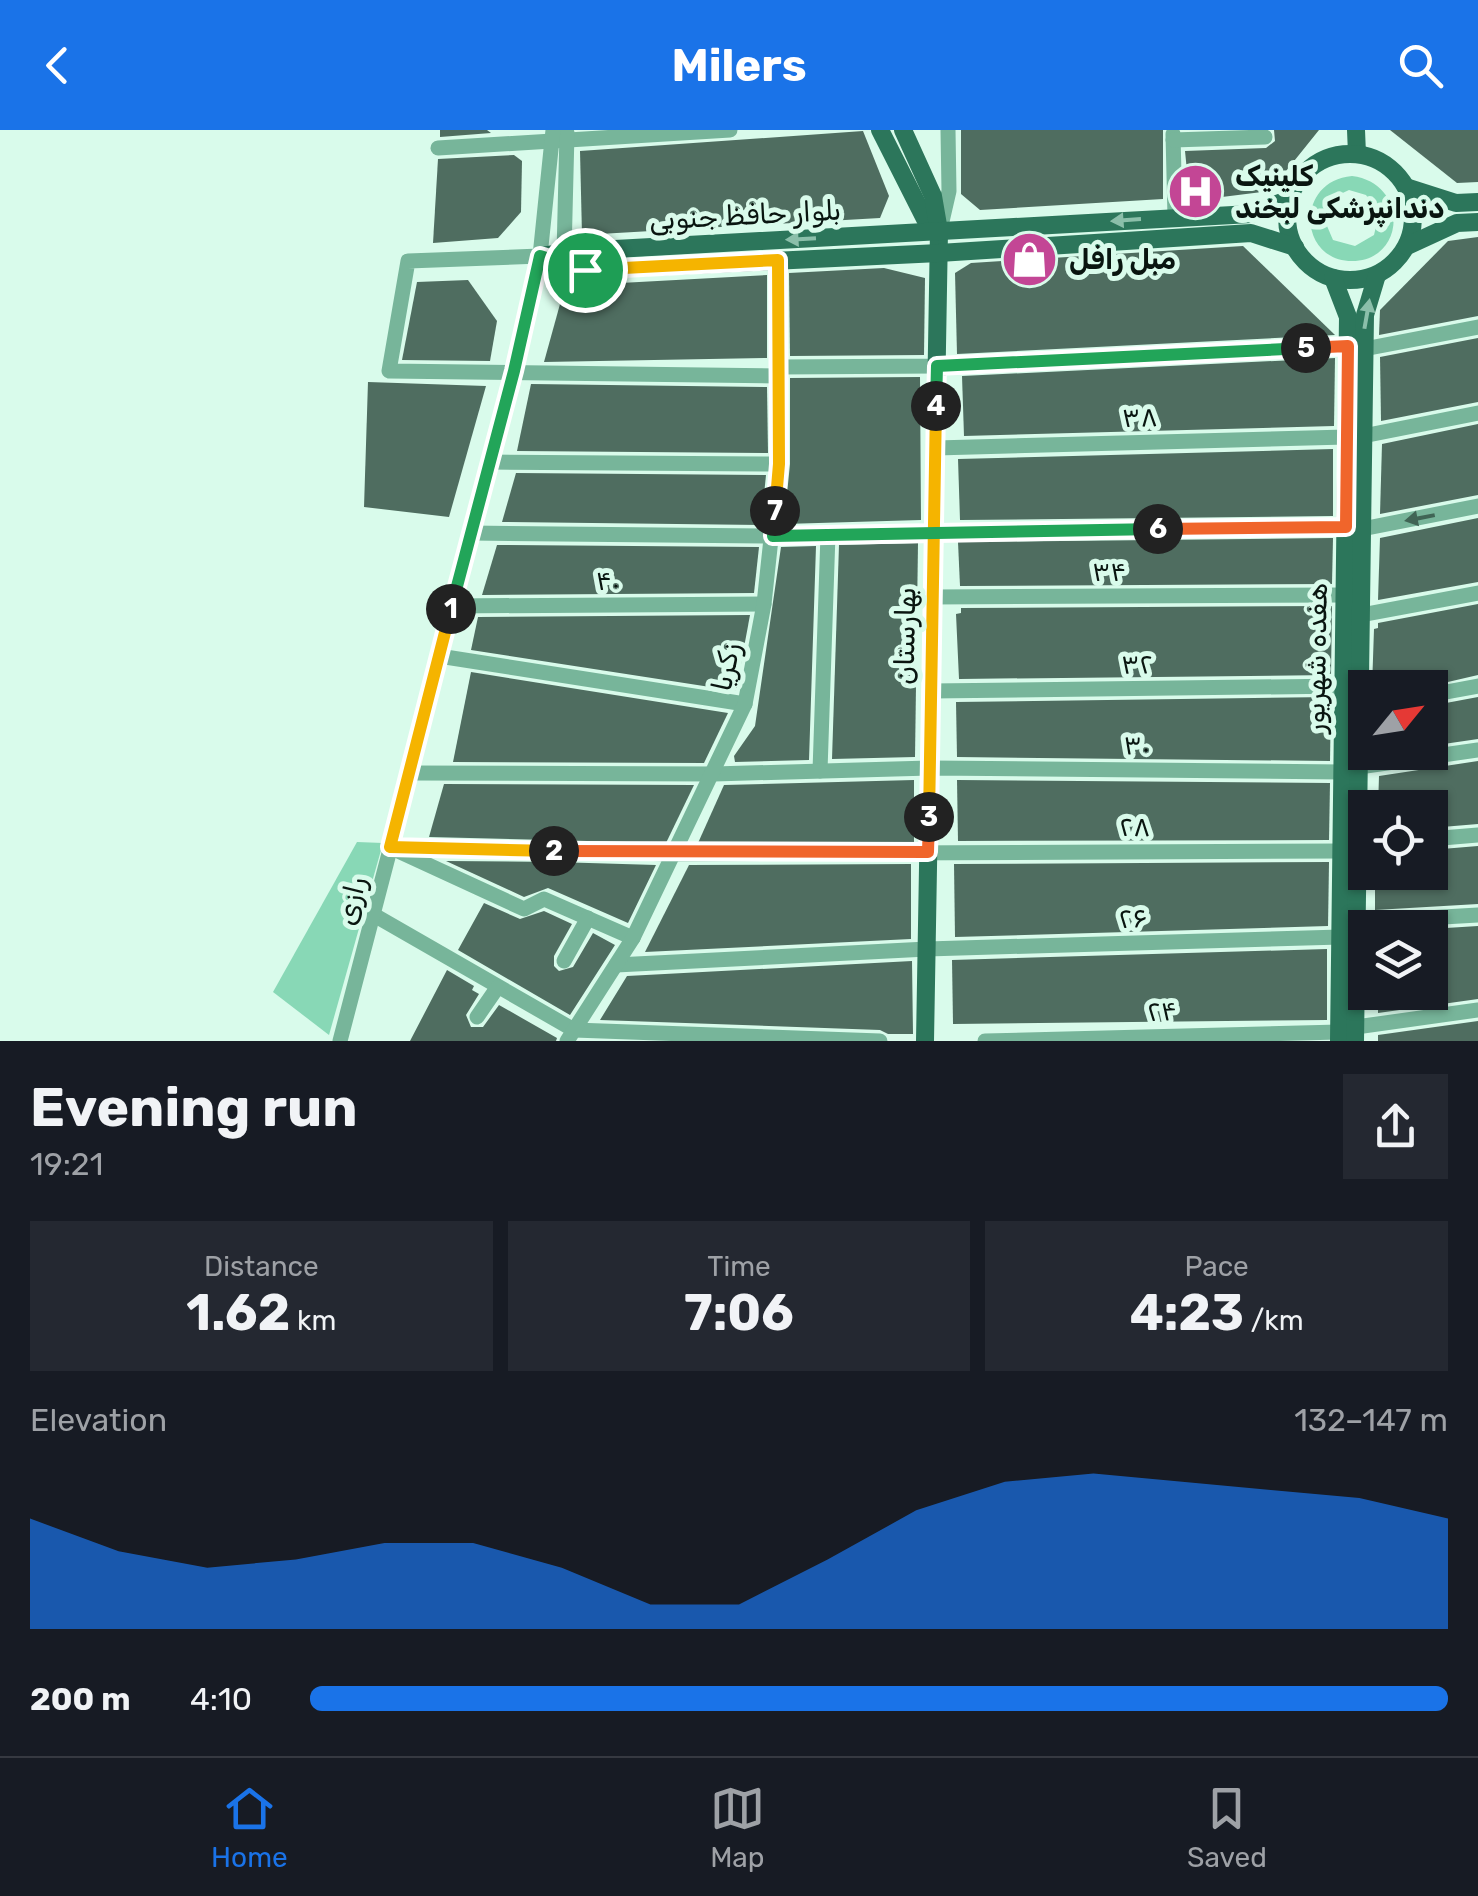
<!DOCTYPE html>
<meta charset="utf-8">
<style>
:root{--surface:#171b24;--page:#242831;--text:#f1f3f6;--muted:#9ea1a6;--line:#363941;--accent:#1a73e8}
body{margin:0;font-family:Rubik,"Noto Naskh Arabic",sans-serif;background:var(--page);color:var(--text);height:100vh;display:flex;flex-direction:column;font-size:38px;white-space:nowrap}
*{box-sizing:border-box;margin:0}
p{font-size:32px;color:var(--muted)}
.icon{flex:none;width:55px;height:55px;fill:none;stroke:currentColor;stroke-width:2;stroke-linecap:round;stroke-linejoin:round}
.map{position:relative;height:911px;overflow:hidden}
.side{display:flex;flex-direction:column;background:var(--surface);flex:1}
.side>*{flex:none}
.needle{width:65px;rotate:60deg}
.tools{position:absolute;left:1348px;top:540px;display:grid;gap:20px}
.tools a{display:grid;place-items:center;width:100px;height:100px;border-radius:0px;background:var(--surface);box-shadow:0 2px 8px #0004;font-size:50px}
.pin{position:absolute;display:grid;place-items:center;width:85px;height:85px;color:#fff;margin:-42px;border:5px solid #fff;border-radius:50%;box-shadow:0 2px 10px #0007}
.km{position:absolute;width:50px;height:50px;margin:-25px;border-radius:50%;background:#222;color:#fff;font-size:28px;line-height:50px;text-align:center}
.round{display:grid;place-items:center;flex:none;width:105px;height:105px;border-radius:0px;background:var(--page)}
.headline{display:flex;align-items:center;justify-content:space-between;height:170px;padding:0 30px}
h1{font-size:55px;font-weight:700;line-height:75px}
.metrics{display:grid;grid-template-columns:repeat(3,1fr);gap:15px;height:170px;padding:10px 30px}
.metrics div{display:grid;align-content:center;border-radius:0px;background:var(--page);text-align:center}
.metrics b{font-size:50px;font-weight:700}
.metrics small{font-size:28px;font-weight:400}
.metrics p{font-size:28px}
.chart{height:280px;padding:20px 30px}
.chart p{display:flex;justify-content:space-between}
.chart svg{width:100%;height:180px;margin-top:10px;fill:var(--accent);opacity:.7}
ul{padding:0 30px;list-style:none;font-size:32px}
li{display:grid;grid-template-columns:160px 120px 1fr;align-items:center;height:75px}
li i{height:25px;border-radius:12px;background:var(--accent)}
header{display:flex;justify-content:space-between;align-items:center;height:130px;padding:0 30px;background:var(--accent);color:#fff;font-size:45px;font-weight:700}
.tab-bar{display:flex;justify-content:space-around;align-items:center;height:140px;border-top:2px solid var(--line);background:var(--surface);font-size:28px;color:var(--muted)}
.tab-bar a{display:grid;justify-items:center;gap:5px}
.tab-bar .on{color:var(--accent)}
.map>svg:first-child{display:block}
.green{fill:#88d8b6;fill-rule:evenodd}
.building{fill:#4f6d60}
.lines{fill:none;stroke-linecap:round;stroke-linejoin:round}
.minor{stroke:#77b59a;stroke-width:15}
.major{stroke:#2c765b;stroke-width:18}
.oneway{fill:#8bbfaa}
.oneway2{fill:#406555}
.split-1-casing{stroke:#fff;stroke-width:20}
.split-2-casing{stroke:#fff;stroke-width:20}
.split-3-casing{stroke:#fff;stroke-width:20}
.split-4-casing{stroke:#fff;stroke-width:20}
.split-5-casing{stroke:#fff;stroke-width:20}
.split-6-casing{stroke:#fff;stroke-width:20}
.split-7-casing{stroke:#fff;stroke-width:20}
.split-8-casing{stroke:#fff;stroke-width:20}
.split-1{stroke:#22a559;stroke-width:12}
.split-2{stroke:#f5b400;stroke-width:12}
.split-3{stroke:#f0652b;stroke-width:12}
.split-4{stroke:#f5b400;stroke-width:12}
.split-5{stroke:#22a559;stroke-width:12}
.split-6{stroke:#f0652b;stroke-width:12}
.split-7{stroke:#22a559;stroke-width:12}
.split-8{stroke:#f5b400;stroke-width:12}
.labels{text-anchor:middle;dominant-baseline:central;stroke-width:10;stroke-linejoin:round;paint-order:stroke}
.poi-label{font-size:28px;font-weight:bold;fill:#091510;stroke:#d9fbeb;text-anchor:start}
.street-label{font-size:28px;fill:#091510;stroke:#d9fbeb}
</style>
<header><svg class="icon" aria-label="back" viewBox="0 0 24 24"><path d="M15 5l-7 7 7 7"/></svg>Milers<svg class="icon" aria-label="search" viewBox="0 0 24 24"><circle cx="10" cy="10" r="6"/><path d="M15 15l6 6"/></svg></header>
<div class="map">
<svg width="1478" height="911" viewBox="0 0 1478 911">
<rect width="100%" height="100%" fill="#d9fbeb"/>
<g class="green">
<path d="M1352,46C1409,53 1406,131 1352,131C1298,131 1295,51 1352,46ZM1349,60L1366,65L1379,84L1374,105L1355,116L1333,110L1324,89L1332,68Z"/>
<polygon points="357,712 383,713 329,905 273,862"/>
</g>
<g class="building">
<polygon points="440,0 487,0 491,3 440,7"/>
<polygon points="961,0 1163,0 1163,69 980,80 961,64"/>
<polygon points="1274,0 1319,0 1270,61 1190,71 1185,21 1266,18 1275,11"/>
<polygon points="1390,0 1478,0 1478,52 1457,53"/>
<polygon points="863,1 889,66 880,88 582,105 580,21"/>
<polygon points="514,25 522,31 521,82 498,108 433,113 438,29"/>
<polygon points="1478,107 1478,186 1379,205 1380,180 1448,111"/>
<polygon points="1243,116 1335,205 957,224 955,143 971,133"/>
<polygon points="884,138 925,148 924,225 790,226 789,143"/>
<polygon points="767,145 767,228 544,232 565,156"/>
<polygon points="468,150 497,191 490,231 402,230 417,152"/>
<polygon points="1478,208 1478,272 1381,291 1380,227"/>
<polygon points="1335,228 1334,296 964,306 962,246"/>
<polygon points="920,247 921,390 784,394 790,334 790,248"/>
<polygon points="368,252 486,256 449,387 364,377"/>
<polygon points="531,254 767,257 768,323 517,321"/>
<polygon points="1478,294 1478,365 1380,384 1382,314"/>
<polygon points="1333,319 1333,386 960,390 958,329"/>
<polygon points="516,343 766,345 761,395 502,392"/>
<polygon points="1478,388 1478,452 1378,470 1380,408"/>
<polygon points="1333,408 1332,454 960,456 958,412"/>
<polygon points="918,413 915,627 832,629 839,415"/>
<polygon points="497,415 759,417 754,463 482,465"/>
<polygon points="816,416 809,630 735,632 734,626 755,596 781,417"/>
<polygon points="1478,474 1478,545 1422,558 1372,558 1374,499 1378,498 1378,493"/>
<polygon points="1332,476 1331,545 959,549 956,484 961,483 961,478"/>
<polygon points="750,485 736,561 471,520 478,487"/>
<polygon points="471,542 728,583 704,633 453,632"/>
<polygon points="1331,567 1330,631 957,627 956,572"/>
<polygon points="1478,567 1478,609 1430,616 1430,576"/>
<polygon points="1478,631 1478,694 1430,698 1430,678 1378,678 1379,646"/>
<polygon points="914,650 914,712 698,713 724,655"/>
<polygon points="957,650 1330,653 1329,710 958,711"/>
<polygon points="444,654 694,655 666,713 429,707"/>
<polygon points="1478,716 1478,774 1375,780 1375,742 1430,742 1430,720"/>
<polygon points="446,731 555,732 656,735 628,793 548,758 524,767"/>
<polygon points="1329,732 1328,796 955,807 954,734"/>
<polygon points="911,734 911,809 645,822 689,735"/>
<polygon points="484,773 520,789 544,781 572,794 554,826 554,836 559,841 573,837 593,803 615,815 570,885 458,820"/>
<polygon points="1478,796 1478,869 1378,883 1378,862 1430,862 1430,799"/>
<polygon points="1327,819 1327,890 953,894 952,830"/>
<polygon points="912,831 913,904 888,904 880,900 600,890 627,846"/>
<polygon points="447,840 474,856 472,860 479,864 466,885 471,897 483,897 499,875 557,908 556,911 410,911"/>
<polygon points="1478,891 1478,911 1378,911 1378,905"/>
</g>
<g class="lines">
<g class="minor">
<polyline points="1173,4 1175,87"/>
<polyline points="1173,10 1265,7"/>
<polyline points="438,18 730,0"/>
<polyline points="940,100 949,61 948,0"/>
<polyline points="564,124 567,3"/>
<polyline points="540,126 408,131 389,241 779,246"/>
<polyline points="1364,219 1478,197"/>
<polyline points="779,237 937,236 1348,216"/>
<polyline points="1363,306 1478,283"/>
<polyline points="936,318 1346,307"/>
<polyline points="489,332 779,334"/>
<polyline points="1362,399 1478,376"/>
<polyline points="470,403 773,406 934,401 1345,397"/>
<polyline points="933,467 1345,465"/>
<polyline points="451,476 764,474"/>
<polyline points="1361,485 1478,463"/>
<polyline points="439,526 745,574"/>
<polyline points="931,561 1344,556"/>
<polyline points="1430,565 1478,556"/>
<polyline points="1359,637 1478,620"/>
<polyline points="820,641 828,404"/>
<polyline points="409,643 714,644 930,638 1343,642"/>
<polyline points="1430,709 1478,705"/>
<polyline points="389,717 674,724 1342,721"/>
<polyline points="398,721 524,779 544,769 633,808"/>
<polyline points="374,785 574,900 880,911"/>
<polyline points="1357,792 1478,785"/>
<polyline points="564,831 588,788"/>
<polyline points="616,835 927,819 1341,807"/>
<polyline points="477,887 497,858"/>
<polyline points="1356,897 1478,880"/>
<polyline points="340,911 515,241 540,126 553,0"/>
<polyline points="567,911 633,808 745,574 764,474 779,334 778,129"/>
<polyline points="985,911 1339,902"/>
</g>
<g class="major">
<polyline points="880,0 925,89 939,101"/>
<polyline points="903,0 933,66 939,101 925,911"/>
<polyline points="1356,0 1357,24"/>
<circle cx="1350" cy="87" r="63"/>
<polyline points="1406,57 1456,73 1478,72"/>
<polyline points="1290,69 1251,84 579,121 540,126 585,140 939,123 1251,103 1295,117"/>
<polyline points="1407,116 1457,93 1478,92"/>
<polyline points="1333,148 1348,187 1339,911"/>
<polyline points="1355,911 1365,185 1377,145"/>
</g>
</g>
<defs><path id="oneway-solid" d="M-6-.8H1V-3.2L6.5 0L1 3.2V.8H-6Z" transform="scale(2.5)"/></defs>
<g class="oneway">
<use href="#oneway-solid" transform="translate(1126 90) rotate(176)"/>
<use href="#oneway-solid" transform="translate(801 109) rotate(177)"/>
<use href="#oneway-solid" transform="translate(1367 184) rotate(-80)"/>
</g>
<use class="oneway2" href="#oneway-solid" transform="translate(1420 388) rotate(169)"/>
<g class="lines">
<defs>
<polyline id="split-1" points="451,479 514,241 540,126 585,140"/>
<polyline id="split-2" points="451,479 390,717 554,721"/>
<polyline id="split-3" points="554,721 928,722 929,687"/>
<polyline id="split-4" points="929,687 936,276"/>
<polyline id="split-5" points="936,276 937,236 1306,218"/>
<polyline id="split-6" points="1158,399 1346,397 1348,216 1306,218"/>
<polyline id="split-7" points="775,381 773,406 1158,399"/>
<polyline id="split-8" points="585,140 778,130 779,334 775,381"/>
</defs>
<use href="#split-1" class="split-1-casing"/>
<use href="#split-2" class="split-2-casing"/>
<use href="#split-3" class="split-3-casing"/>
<use href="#split-4" class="split-4-casing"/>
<use href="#split-5" class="split-5-casing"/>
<use href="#split-6" class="split-6-casing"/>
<use href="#split-7" class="split-7-casing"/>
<use href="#split-8" class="split-8-casing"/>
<use href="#split-1" class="split-1"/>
<use href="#split-2" class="split-2"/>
<use href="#split-3" class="split-3"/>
<use href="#split-4" class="split-4"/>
<use href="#split-5" class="split-5"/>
<use href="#split-6" class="split-6"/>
<use href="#split-7" class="split-7"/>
<use href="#split-8" class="split-8"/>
</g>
<defs>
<symbol id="hospital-disc" viewBox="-11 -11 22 22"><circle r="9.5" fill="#c34695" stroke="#d9fbeb"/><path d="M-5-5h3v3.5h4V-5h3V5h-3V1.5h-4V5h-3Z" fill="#fff"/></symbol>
<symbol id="shop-disc" viewBox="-11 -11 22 22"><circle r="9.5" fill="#c34695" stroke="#d9fbeb"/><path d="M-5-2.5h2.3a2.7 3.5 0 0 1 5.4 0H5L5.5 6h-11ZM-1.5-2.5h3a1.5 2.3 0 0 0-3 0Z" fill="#fff"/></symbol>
</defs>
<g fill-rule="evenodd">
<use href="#hospital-disc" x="1164" y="30" width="63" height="63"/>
<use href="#shop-disc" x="998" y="98" width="63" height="63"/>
</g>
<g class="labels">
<g class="poi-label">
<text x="1235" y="46">کلینیک<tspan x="1235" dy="32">دندانپزشکی لبخند</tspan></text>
<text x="1069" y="129">مبل رافل</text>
</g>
<g class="street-label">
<text transform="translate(745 85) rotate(-3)">بلوار حافظ جنوبی</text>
<text transform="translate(1140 287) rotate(-2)">۳۸</text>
<text x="1109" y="441">۳۴</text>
<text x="608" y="450">۴۰</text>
<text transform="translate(905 506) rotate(-89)">بهارستان</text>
<text transform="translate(1316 528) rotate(-89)">هفده شهریور</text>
<text transform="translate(1137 534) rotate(-1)">۳۲</text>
<text transform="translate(726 537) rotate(-78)">زکریا</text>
<text transform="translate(1137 615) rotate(1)">۳۰</text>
<text x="1135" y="696">۲۸</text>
<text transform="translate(351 771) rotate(-76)">رازی</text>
<text transform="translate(1133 788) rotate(-2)">۲۶</text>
<text transform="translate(1162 881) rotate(-2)">۲۴</text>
</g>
</g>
</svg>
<div class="tools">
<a><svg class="needle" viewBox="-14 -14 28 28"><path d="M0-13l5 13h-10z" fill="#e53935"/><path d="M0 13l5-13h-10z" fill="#9ea1a6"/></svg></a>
<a><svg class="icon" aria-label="locate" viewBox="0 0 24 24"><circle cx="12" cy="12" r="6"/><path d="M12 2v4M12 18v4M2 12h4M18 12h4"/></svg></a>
<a><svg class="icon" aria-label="layers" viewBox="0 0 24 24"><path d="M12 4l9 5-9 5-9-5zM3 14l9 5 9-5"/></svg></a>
</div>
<div class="pin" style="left:585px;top:140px;background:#1e9e55"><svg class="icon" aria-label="arrive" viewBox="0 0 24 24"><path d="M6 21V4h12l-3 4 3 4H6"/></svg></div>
<b class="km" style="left:451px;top:479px">1</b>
<b class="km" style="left:554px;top:721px">2</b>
<b class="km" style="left:929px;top:687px">3</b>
<b class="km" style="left:936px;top:276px">4</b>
<b class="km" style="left:1306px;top:218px">5</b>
<b class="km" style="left:1158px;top:399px">6</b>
<b class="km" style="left:775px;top:381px">7</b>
</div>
<section class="side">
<div class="headline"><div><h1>Evening run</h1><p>19:21</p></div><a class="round"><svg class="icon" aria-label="share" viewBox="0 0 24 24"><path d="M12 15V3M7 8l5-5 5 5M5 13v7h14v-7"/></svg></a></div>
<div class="metrics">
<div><p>Distance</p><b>1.62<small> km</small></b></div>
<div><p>Time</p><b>7:06</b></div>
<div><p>Pace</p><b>4:23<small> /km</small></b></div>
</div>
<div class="chart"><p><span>Elevation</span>132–147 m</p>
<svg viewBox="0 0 160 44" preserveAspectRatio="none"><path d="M0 44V17L10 25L20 29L30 27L40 23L50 23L60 29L70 38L80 38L90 27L100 15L110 8L120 6L130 8L140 10L150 12L160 17V44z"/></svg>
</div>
<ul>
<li><b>200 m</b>4:10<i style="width:100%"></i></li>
</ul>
</section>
<nav class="tab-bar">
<a class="on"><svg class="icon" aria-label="home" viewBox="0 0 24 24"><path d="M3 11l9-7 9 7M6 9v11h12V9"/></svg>Home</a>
<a><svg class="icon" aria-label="map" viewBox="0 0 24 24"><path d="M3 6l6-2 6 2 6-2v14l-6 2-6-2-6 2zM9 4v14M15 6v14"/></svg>Map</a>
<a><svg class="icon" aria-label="saved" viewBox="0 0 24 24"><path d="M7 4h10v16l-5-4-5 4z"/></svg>Saved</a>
</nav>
